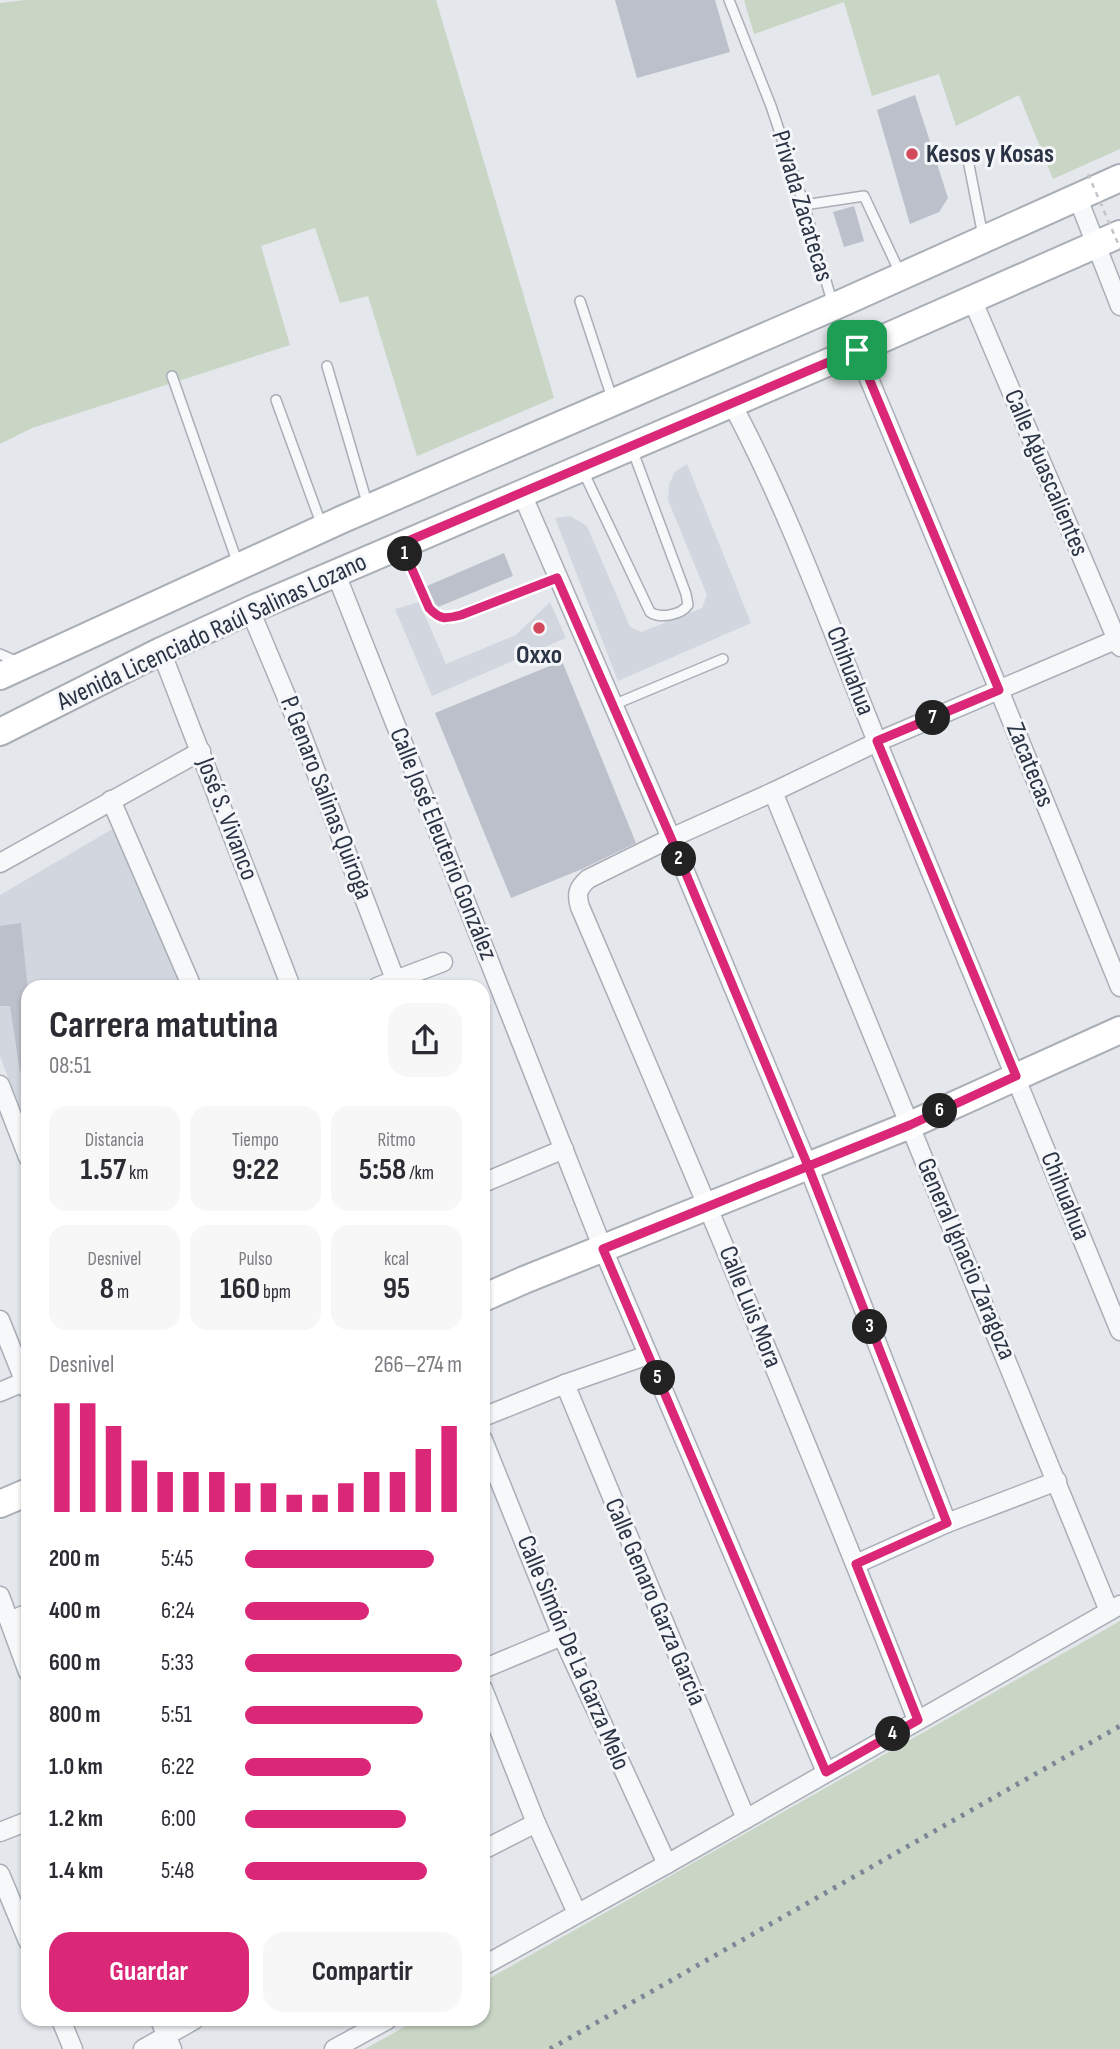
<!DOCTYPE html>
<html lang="es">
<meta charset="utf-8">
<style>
:root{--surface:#fff;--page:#f7f7f7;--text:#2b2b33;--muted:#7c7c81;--accent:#db2777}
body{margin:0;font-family:"Sofia Sans Condensed",sans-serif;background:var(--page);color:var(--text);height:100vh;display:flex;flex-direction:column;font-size:26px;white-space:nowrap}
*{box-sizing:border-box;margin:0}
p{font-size:23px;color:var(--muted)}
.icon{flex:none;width:38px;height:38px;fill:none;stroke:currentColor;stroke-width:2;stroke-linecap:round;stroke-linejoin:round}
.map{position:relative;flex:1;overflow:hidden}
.details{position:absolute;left:21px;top:980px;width:469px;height:1046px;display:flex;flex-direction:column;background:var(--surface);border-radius:21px;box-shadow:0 2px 5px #0004}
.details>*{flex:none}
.pin{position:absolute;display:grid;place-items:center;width:60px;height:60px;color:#fff;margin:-30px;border-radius:14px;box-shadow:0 4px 10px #0006}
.km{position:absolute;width:35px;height:35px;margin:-18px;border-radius:50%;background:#222;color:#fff;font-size:19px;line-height:35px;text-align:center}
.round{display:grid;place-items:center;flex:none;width:74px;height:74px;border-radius:21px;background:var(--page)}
.head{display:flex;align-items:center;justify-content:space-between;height:119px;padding:0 28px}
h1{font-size:38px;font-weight:700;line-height:52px}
.figures{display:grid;grid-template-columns:repeat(3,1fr);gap:10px;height:119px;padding:7px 28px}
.figures div{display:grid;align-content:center;border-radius:18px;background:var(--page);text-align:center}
.figures b{font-size:30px;font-weight:700}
.figures small{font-size:19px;font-weight:400}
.figures p{font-size:19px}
.chart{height:196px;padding:14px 28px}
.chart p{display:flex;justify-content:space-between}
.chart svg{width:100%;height:126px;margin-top:7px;stroke:var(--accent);stroke-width:6}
.action{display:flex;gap:14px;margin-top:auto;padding:14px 28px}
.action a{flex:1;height:80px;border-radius:21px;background:var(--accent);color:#fff;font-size:28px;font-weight:700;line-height:80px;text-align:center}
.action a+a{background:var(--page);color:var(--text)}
ul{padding:0 28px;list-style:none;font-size:23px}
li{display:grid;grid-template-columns:112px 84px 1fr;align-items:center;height:52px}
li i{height:18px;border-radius:9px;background:var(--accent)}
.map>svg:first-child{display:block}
.built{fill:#d2d6de}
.green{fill:#c9d6c5}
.building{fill:#bbc0ca}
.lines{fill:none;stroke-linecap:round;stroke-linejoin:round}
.lane-casing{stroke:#a9aeb7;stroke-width:12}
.street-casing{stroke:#a9aeb7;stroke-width:21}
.secondary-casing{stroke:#a9aeb7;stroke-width:30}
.lane{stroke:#f7f8fa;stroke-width:9}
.street{stroke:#f7f8fa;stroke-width:18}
.secondary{stroke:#fff;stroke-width:26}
.rail{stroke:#7d8696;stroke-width:5;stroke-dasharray:3.5 7;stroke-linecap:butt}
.path-bridge{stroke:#c2c5cb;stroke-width:2.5;stroke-dasharray:5 5;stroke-linecap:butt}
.route-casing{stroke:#fff;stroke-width:14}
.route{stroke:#db2777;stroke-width:9}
.poi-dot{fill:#d1495b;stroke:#f4f6f9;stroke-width:2.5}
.labels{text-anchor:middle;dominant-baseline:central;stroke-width:6;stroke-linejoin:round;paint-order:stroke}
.poi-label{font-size:26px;font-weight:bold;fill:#2b3445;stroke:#f4f6f9;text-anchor:start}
.street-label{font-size:26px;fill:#2b3445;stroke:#f4f6f9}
</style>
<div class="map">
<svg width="1120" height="2049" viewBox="0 0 1120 2049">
<rect width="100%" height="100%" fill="#e4e7ec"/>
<g class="built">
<polygon points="687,464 751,623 618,681 555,518 570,516 587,526 630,627 641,632 702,608 707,595 668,500 669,484 675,472"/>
<polygon points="419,602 446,664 516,635 550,602 566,638 432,696 395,609"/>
<polygon points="116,827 181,987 28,987 28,1130 0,1056 0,895"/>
</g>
<g class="green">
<polygon points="25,0 436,0 554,398 417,456 368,296 340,303 315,228 261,246 290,345 32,428 0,444 0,3"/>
<polygon points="744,0 1120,0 1120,149 1053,179 1019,95 956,126 939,74 872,96 844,2 754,34"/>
<polygon points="1120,1621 1120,2049 365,2049 417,2020 483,2020 483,1982"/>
</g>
<g class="building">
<polygon points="615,0 715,0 730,52 637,78"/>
<polygon points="915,95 948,198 939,212 910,224 877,110"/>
<polygon points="854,206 864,241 844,247 833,212"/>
<polygon points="504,553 513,576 438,607 435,604 427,586"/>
<polygon points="562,661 636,843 582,869 511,898 435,713"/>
<polygon points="21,923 28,991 28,1072 20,1072 10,1006 0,1006 0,926"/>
</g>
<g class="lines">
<defs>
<g id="lane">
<polyline points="729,0 771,106 804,205 833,305"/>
<polyline points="967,155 983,236"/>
<polyline points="804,205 864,196 901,275"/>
<polyline points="580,301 613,401"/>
<polyline points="327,366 368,506"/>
<polyline points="172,376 238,564"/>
<polyline points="276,400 322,526"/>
<path d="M582,469L650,612C660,619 681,615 688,605L686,594L632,449"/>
<polyline points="402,546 429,608 437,616 447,619 557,578"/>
<polyline points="0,654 18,662"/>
<polyline points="613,705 723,659"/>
</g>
<g id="street">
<polyline points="1077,196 1120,306"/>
<polyline points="972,299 1120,647"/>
<polyline points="857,350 999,690 1120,987"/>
<path d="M732,404C790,513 831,629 878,744C958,940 1040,1135 1120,1331"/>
<polyline points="522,494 671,838 808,1166 947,1523"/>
<polyline points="336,574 603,1249 826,1772"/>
<polyline points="250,610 295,717 398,987"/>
<polyline points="161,651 291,987"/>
<polyline points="773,792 1109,1611"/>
<polyline points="111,800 192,987"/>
<polyline points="0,863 201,751"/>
<polyline points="377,987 443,962"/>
<polyline points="0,1085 28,1157"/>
<polyline points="483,1183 564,1149"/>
<polyline points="0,1320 28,1390"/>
<polyline points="565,1384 746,1819"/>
<polyline points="0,1392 28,1380"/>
<polyline points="483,1417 565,1384 648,1355"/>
<polyline points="483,1440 562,1636 667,1864"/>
<polyline points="856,1564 947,1523 1057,1481"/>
<polyline points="0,1596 28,1672"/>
<polyline points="10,1621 28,1613"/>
<polyline points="483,1669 562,1636"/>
<polyline points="483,1689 536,1823 577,1913"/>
<path d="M917,1720C810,1447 696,1177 580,907C576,894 578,888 588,879L671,838L773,792L877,742L1120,638"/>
<polyline points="0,1832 28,1821"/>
<polyline points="483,1850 536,1823"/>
<polyline points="0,1874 28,1941"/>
<polyline points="483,1966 667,1864 1120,1605"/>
<polyline points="61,2020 73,2049"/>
<polyline points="160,2020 172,2049"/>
<polyline points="143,2049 194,2020"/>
<polyline points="334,2049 387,2020"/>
</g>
<g id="secondary">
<polyline points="0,676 343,519 833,307 1120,178"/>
<polyline points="0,732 161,651 250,610 857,350 1120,234"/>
<polyline points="483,1298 524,1280 910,1125 1120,1030"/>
<polyline points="0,1504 28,1492"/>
</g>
</defs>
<use href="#lane" class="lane-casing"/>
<use href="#street" class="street-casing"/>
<use href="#secondary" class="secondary-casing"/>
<use href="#lane" class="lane"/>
<use href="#street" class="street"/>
<use href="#secondary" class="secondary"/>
<polyline class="rail" points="550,2049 1120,1726"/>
<polyline class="path-bridge" points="1088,174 1120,248"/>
</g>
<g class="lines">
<defs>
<path id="route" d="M857,350L401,544L429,608C440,620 445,619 461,615L557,578L671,838L808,1166L947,1523L856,1564L918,1720L826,1772L603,1249L910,1125L1016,1076L877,741L999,690L857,350"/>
</defs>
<use href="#route" class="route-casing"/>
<use href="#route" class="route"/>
</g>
<g class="poi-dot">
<circle cx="912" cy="154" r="7"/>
<circle cx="539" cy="628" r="7"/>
</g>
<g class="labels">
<g class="poi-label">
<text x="926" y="154">Kesos y Kosas</text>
<text x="539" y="655" text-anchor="middle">Oxxo</text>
</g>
<g class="street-label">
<text transform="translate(802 206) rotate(73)">Privada Zacatecas</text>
<text transform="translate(1046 473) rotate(67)">Calle Aguascalientes</text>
<text transform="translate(212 632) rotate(-25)">Avenida Licenciado Raúl Salinas Lozano</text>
<text transform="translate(850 671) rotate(69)">Chihuahua</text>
<text transform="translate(1030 765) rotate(68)">Zacatecas</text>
<text transform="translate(326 798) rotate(69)">P. Genaro Salinas Quiroga</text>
<text transform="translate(227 819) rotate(69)">José S. Vivanco</text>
<text transform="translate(443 844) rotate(68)">Calle José Eleuterio González</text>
<text transform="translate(1065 1196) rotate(68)">Chihuahua</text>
<text transform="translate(966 1259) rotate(67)">General Ignacio Zaragoza</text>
<text transform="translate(750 1307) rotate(68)">Calle Luis Mora</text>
<text transform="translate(655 1602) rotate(67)">Calle Genaro Garza García</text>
<text transform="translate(573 1653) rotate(67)">Calle Simón De La Garza Melo</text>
</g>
</g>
</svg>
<div class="pin" style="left:857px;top:350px;background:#1e9e55"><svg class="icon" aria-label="arrive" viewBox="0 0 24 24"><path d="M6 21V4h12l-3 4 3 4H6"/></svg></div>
<b class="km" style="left:405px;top:554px">1</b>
<b class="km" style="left:679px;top:859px">2</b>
<b class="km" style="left:870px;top:1327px">3</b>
<b class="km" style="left:893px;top:1734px">4</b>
<b class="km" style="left:658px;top:1378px">5</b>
<b class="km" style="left:940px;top:1111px">6</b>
<b class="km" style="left:933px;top:718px">7</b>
<section class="details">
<div class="head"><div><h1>Carrera matutina</h1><p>08:51</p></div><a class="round"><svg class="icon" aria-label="share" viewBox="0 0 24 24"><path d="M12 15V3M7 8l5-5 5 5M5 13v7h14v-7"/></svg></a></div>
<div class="figures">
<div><p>Distancia</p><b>1.57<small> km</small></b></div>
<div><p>Tiempo</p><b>9:22</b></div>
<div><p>Ritmo</p><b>5:58<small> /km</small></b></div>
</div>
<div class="figures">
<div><p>Desnivel</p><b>8<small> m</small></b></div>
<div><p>Pulso</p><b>160<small> bpm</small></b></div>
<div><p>kcal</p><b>95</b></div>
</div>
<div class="chart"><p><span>Desnivel</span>266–274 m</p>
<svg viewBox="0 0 160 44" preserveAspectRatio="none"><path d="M5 44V6M15 44V6M25 44V14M35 44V26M45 44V30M55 44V30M65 44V30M75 44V34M85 44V34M95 44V38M105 44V38M115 44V34M125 44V30M135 44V30M145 44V22M155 44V14"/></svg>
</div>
<ul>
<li><b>200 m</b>5:45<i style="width:87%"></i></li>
<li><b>400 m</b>6:24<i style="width:57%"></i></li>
<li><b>600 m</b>5:33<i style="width:100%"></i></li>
<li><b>800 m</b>5:51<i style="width:82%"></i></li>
<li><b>1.0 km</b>6:22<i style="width:58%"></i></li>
<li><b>1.2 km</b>6:00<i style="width:74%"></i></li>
<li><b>1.4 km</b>5:48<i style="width:84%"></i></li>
</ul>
<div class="action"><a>Guardar</a><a>Compartir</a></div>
</section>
</div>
